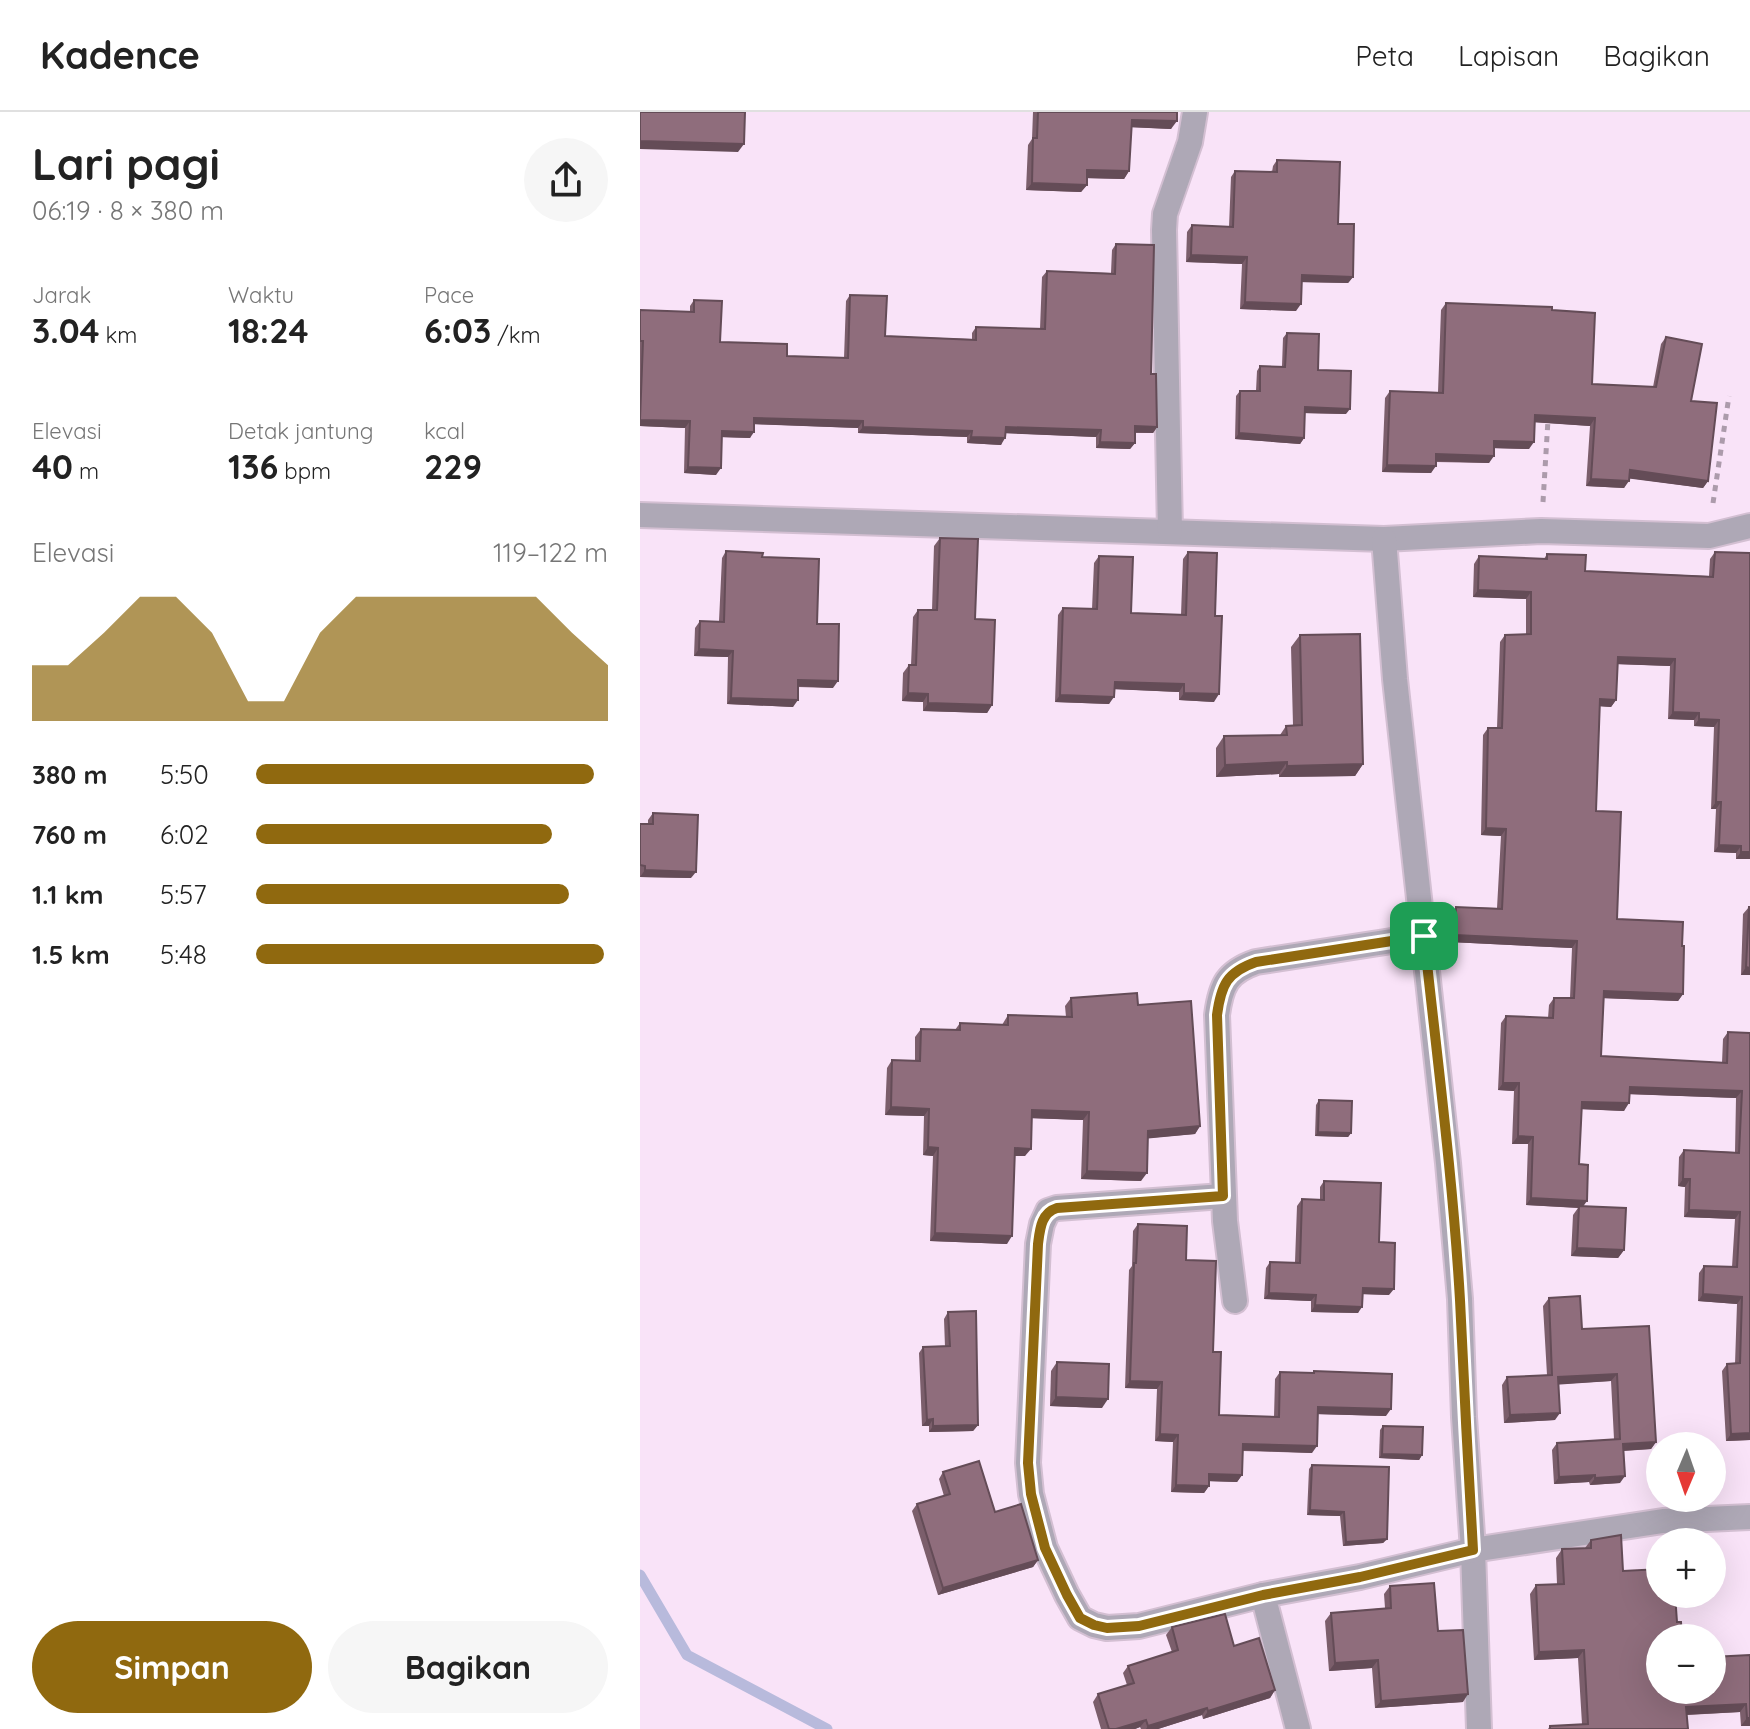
<!DOCTYPE html>
<html lang="id">
<meta charset="utf-8">
<style>
:root{--surface:#fff;--page:#f6f6f6;--text:#222;--muted:#767676;--line:#e0e0e0;--accent:#90690f}
body{margin:0;font-family:Quicksand,sans-serif;background:var(--page);color:var(--text);height:100vh;display:flex;flex-direction:column;font-size:30px;white-space:nowrap}
*{box-sizing:border-box;margin:0}
p{font-size:26px;color:var(--muted)}
.icon{flex:none;width:44px;height:44px;fill:none;stroke:currentColor;stroke-width:2;stroke-linecap:round;stroke-linejoin:round}
.map{position:relative;flex:1;overflow:hidden}
.panel{display:flex;flex-direction:column;background:var(--surface);width:640px}
.panel>*{flex:none}
.needle{width:52px;rotate:182deg}
.controls{position:absolute;left:1006px;top:1320px;display:grid;gap:16px}
.controls a{display:grid;place-items:center;width:80px;height:80px;border-radius:50%;background:var(--surface);box-shadow:0 8px 32px #0002;font-size:40px}
.pin{position:absolute;display:grid;place-items:center;width:68px;height:68px;color:#fff;margin:-34px;border-radius:16px;box-shadow:0 4px 12px #0006}
.round{display:grid;place-items:center;flex:none;width:84px;height:84px;border-radius:42px;background:var(--page)}
.overview{display:flex;align-items:center;justify-content:space-between;height:136px;padding:0 32px}
h1{font-size:44px;font-weight:800;line-height:60px}
.stats{display:grid;grid-template-columns:repeat(3,1fr);gap:12px;height:136px;padding:8px 32px}
.stats div{display:grid;align-content:center}
.stats b{font-size:34px;font-weight:800}
.stats small{font-size:22px;font-weight:400}
.stats p{font-size:22px}
.chart{height:224px;padding:16px 32px}
.chart p{display:flex;justify-content:space-between}
.chart svg{width:100%;height:144px;margin-top:8px;fill:var(--accent);opacity:.7}
.primary-button{display:flex;gap:16px;margin-top:auto;padding:16px 32px}
.primary-button a{flex:1;height:92px;border-radius:48px;background:var(--accent);color:#fff;font-size:32px;font-weight:800;line-height:92px;text-align:center}
.primary-button a+a{background:var(--page);color:var(--text)}
ul{padding:0 32px;list-style:none;font-size:26px}
li{display:grid;grid-template-columns:128px 96px 1fr;align-items:center;height:60px}
li i{height:20px;border-radius:10px;background:var(--accent)}
header{display:flex;align-items:center;gap:48px;box-sizing:border-box;height:112px;padding:0 40px;background:var(--surface);border-bottom:2px solid var(--line)}
header strong{font-size:38px}
nav{display:flex;gap:44px;margin-inline-start:auto;font-size:28px}
main{display:flex;flex:1;min-height:0}
.map>svg:first-child{display:block}
.lines{fill:none;stroke-linecap:round;stroke-linejoin:round}
.stream{stroke:#b8badc;stroke-width:11}
.minor-casing{stroke:#d3bfd2;stroke-width:28}
.path{stroke:#ac9bab;stroke-width:5;stroke-dasharray:6 6;stroke-linecap:butt}
.minor{stroke:#aea8b6;stroke-width:24}
.wall{fill:#7b5e6b}
.shaded-wall{fill:#644c57}
.building{fill:#8f6d7c;stroke:#644c57;stroke-width:2}
.route-casing{stroke:#fff;stroke-width:16}
.route{stroke:#90690f;stroke-width:10}
</style>
<header>
<strong>Kadence</strong>
<nav><a>Peta</a><a>Lapisan</a><a>Bagikan</a></nav>
</header>
<main>
<section class="panel">
<div class="overview"><div><h1>Lari pagi</h1><p>06:19 · 8 × 380 m</p></div><a class="round"><svg class="icon" aria-label="share" viewBox="0 0 24 24"><path d="M12 15V3M7 8l5-5 5 5M5 13v7h14v-7"/></svg></a></div>
<div class="stats">
<div><p>Jarak</p><b>3.04<small> km</small></b></div>
<div><p>Waktu</p><b>18:24</b></div>
<div><p>Pace</p><b>6:03<small> /km</small></b></div>
</div>
<div class="stats">
<div><p>Elevasi</p><b>40<small> m</small></b></div>
<div><p>Detak jantung</p><b>136<small> bpm</small></b></div>
<div><p>kcal</p><b>229</b></div>
</div>
<div class="chart"><p><span>Elevasi</span>119–122 m</p>
<svg viewBox="0 0 160 44" preserveAspectRatio="none"><path d="M0 44V27L10 27L20 17L30 6L40 6L50 17L60 38L70 38L80 17L90 6L100 6L110 6L120 6L130 6L140 6L150 17L160 27V44z"/></svg>
</div>
<ul>
<li><b>380 m</b>5:50<i style="width:96%"></i></li>
<li><b>760 m</b>6:02<i style="width:84%"></i></li>
<li><b>1.1 km</b>5:57<i style="width:89%"></i></li>
<li><b>1.5 km</b>5:48<i style="width:99%"></i></li>
</ul>
<div class="primary-button"><a>Simpan</a><a>Bagikan</a></div>
</section>
<div class="map">
<svg width="1110" height="1617" viewBox="0 0 1110 1617">
<rect width="100%" height="100%" fill="#f9e3f8"/>
<g class="lines">
<polyline class="stream" points="0,1463 47,1543 187,1617"/>
<defs>
<g id="minor">
<polyline points="0,403 744,427 901,419 1069,424 1110,414"/>
<polyline points="530,420 524,118 525,102 550,30 555,0"/>
<polyline points="744,427 755,567 808,1051 820,1187 824,1305 833,1438 839,1617"/>
<polyline points="583,1084 417,1096 408,1099 402,1112 398,1132 388,1351 391,1382 405,1436 427,1483 440,1506 454,1513 467,1516 499,1514 623,1483"/>
<path d="M595,1189L585,1109L577,903C581,873 587,860 616,850L784,824"/>
<polyline points="658,1617 623,1483 720,1465 833,1438 1023,1409 1110,1405"/>
</g>
</defs>
<use href="#minor" class="minor-casing"/>
<g class="path">
<polyline points="903,390 908,308"/>
<polyline points="1073,391 1089,284"/>
</g>
<use href="#minor" class="minor"/>
</g>
<g class="wall">
<polygon points="393,0 537,0 531,17 491,15 489,59 484,67 447,66 447,73 441,80 386,78 388,33 392,27"/>
<polygon points="637,48 698,112 713,165 708,171 661,170 656,199 600,197 602,152 546,150 547,120 552,113 589,115 591,65 595,59 632,60 633,54"/>
<polygon points="476,132 511,262 517,315 513,321 495,321 495,331 490,337 456,336 456,325 365,321 361,333 327,331 327,325 218,321 218,316 114,312 110,326 82,325 76,363 44,361 45,316 0,314 0,198 50,200 50,194 54,188 80,230 147,244 204,246 206,189 210,183 245,224 332,227 332,221 336,215 400,217 402,165 407,159 471,161 472,138"/>
<polygon points="806,191 912,198 952,272 1013,275 1021,232 1026,225 1051,289 1068,369 1063,376 989,366 984,376 946,374 950,314 895,310 889,337 854,336 849,351 796,350 791,361 742,360 745,286 750,279 798,280 801,198"/>
<polygon points="647,221 678,258 706,302 665,301 664,326 660,332 595,327 596,284 600,279 616,279 617,259 620,254 642,254 643,226"/>
<polygon points="300,426 335,507 352,593 347,601 283,599 283,590 262,589 263,561 269,553 271,553 273,505 278,498 292,498 294,434"/>
<polygon points="86,439 122,445 177,512 193,576 158,575 153,595 87,592 88,545 54,544 55,516 60,509 79,509 82,446"/>
<polygon points="548,440 575,504 574,590 539,588 539,580 475,577 469,592 415,590 418,503 423,496 452,497 454,451 459,444 491,501 541,503 543,447"/>
<polygon points="1075,440 1110,441 1110,747 1096,747 1096,741 1074,740 1076,697 1071,697 1074,615 1054,614 1054,608 1028,607 1030,554 978,552 976,588 971,595 960,594 956,699 977,807 1042,834 1043,882 1038,889 964,886 961,944 1082,951 1083,927 1088,920 1110,921 1110,1328 1086,1329 1082,1259 1087,1252 1095,1252 1097,1192 1058,1189 1059,1161 1064,1154 1092,1155 1095,1107 1044,1105 1045,1075 1038,1074 1039,1045 1044,1038 1095,1040 1096,986 989,982 984,999 942,997 939,1052 943,1094 984,1138 978,1146 931,1144 933,1103 938,1096 886,1093 888,1032 872,1032 874,979 858,978 861,911 866,904 908,906 909,893 914,886 930,886 932,836 810,830 811,802 816,795 857,796 861,724 841,723 843,623 848,616 857,616 860,530 865,523 886,523 886,487 833,485 834,452 839,444 904,447 907,442 945,459 1069,464 1070,447"/>
<polygon points="660,523 723,652 715,664 639,665 639,662 576,665 576,636 584,624 640,623 646,614 653,613 651,535"/>
<polygon points="13,701 51,766 0,765 0,712 8,712 8,708"/>
<polygon points="1109,795 1110,795 1110,863 1101,863 1103,802"/>
<polygon points="431,886 498,893 560,1014 555,1022 508,1026 501,1069 441,1067 443,1008 392,1006 385,1044 375,1044 367,1132 290,1129 293,1044 283,1043 284,1004 245,1003 247,956 252,948 275,949 275,925 281,917 315,918 320,911 362,913 368,903 426,905 425,894"/>
<polygon points="679,988 711,1021 708,1025 675,1024 676,993"/>
<polygon points="684,1069 739,1130 749,1183 723,1182 718,1201 671,1200 671,1189 624,1187 626,1156 630,1150 655,1150 657,1094 662,1087 680,1088 680,1075"/>
<polygon points="498,1112 546,1148 573,1240 579,1303 634,1305 635,1267 640,1260 672,1261 674,1259 746,1304 678,1302 672,1341 603,1339 602,1363 597,1370 569,1369 569,1374 564,1381 531,1380 533,1330 515,1329 517,1277 485,1276 489,1158 492,1154 493,1119"/>
<polygon points="909,1186 942,1217 1009,1214 1016,1330 1011,1337 984,1339 980,1371 950,1373 949,1370 914,1372 912,1338 917,1331 974,1327 971,1269 919,1272 915,1308 864,1311 862,1273 867,1265 907,1263 903,1194"/>
<polygon points="308,1200 338,1313 333,1319 289,1320 289,1314 282,1314 279,1241 283,1235 305,1235 304,1207"/>
<polygon points="417,1250 462,1296 410,1294 411,1259"/>
<polygon points="743,1314 782,1343 779,1348 739,1346 740,1318"/>
<polygon points="672,1353 747,1427 743,1431 703,1434 700,1404 667,1403 669,1357"/>
<polygon points="303,1360 355,1400 398,1448 393,1455 298,1483 272,1399 277,1392 304,1384 299,1367"/>
<polygon points="951,1428 983,1459 1020,1578 1110,1543 1110,1614 1101,1614 1100,1600 1047,1603 1047,1617 908,1617 910,1614 942,1612 938,1546 894,1548 890,1482 896,1473 917,1472 916,1446 922,1437 945,1436"/>
<polygon points="750,1474 798,1519 823,1590 735,1596 732,1556 689,1559 685,1509 691,1501 745,1496 744,1482"/>
<polygon points="532,1515 594,1534 635,1578 630,1586 563,1607 562,1603 518,1617 501,1617 500,1615 495,1617 461,1617 453,1590 458,1582 487,1573 483,1561 488,1554 532,1540 526,1523"/>
</g>
<g class="shaded-wall">
<polygon points="492,8 537,9 531,17 486,15"/>
<polygon points="0,29 104,32 98,40 0,37"/>
<polygon points="447,58 489,59 484,67 442,66"/>
<polygon points="392,71 447,73 441,80 386,78"/>
<polygon points="551,143 607,145 602,152 546,150"/>
<polygon points="662,163 713,165 708,171 657,170"/>
<polygon points="605,190 661,192 656,199 600,197"/>
<polygon points="665,295 710,297 706,302 661,301"/>
<polygon points="895,303 955,306 950,314 890,310"/>
<polygon points="114,306 223,309 218,316 110,312"/>
<polygon points="0,308 50,309 45,316 0,314"/>
<polygon points="495,314 517,315 513,321 491,320"/>
<polygon points="223,315 332,319 327,325 218,321"/>
<polygon points="366,315 461,318 456,325 361,321"/>
<polygon points="82,319 114,320 110,326 78,325"/>
<polygon points="599,321 664,326 660,332 595,327"/>
<polygon points="331,325 365,326 361,333 327,331"/>
<polygon points="854,329 894,330 889,337 849,336"/>
<polygon points="460,330 495,331 490,337 456,336"/>
<polygon points="796,342 854,344 849,351 791,349"/>
<polygon points="747,353 796,354 791,361 742,360"/>
<polygon points="48,355 81,356 76,363 44,361"/>
<polygon points="990,358 1068,369 1063,376 985,366"/>
<polygon points="951,367 989,369 984,376 946,374"/>
<polygon points="838,478 891,480 886,487 833,485"/>
<polygon points="59,537 93,539 88,545 54,544"/>
<polygon points="978,545 1035,547 1030,554 973,552"/>
<polygon points="158,568 198,569 193,576 154,574"/>
<polygon points="475,570 544,572 539,580 470,577"/>
<polygon points="268,581 288,582 283,590 262,589"/>
<polygon points="544,581 579,582 574,590 539,588"/>
<polygon points="420,583 474,585 469,592 415,590"/>
<polygon points="91,586 158,588 153,595 87,592"/>
<polygon points="960,587 976,588 971,595 955,594"/>
<polygon points="288,591 352,593 347,601 283,599"/>
<polygon points="1033,600 1059,601 1054,608 1028,607"/>
<polygon points="1059,607 1079,608 1074,615 1054,614"/>
<polygon points="647,650 639,662 576,665 585,653"/>
<polygon points="723,652 715,664 639,665 647,654"/>
<polygon points="1076,690 1081,690 1076,697 1071,697"/>
<polygon points="846,716 866,717 861,724 841,723"/>
<polygon points="1079,733 1101,734 1096,741 1074,740"/>
<polygon points="1101,740 1110,740 1110,747 1096,747"/>
<polygon points="5,758 56,760 51,766 0,765"/>
<polygon points="815,823 937,829 932,836 810,830"/>
<polygon points="1106,855 1110,856 1110,863 1101,863"/>
<polygon points="964,879 1043,882 1038,889 959,886"/>
<polygon points="863,971 879,971 874,979 858,978"/>
<polygon points="990,975 1102,979 1096,986 985,982"/>
<polygon points="942,990 989,991 984,999 937,997"/>
<polygon points="251,995 289,997 284,1004 245,1003"/>
<polygon points="392,998 449,1000 443,1008 386,1006"/>
<polygon points="560,1014 555,1022 503,1027 508,1019"/>
<polygon points="678,1020 711,1021 708,1025 675,1024"/>
<polygon points="878,1024 893,1025 888,1032 872,1032"/>
<polygon points="288,1035 298,1036 293,1044 283,1043"/>
<polygon points="375,1036 391,1037 385,1044 370,1044"/>
<polygon points="447,1059 507,1061 501,1069 441,1067"/>
<polygon points="1043,1067 1050,1067 1045,1075 1038,1074"/>
<polygon points="891,1086 947,1089 942,1096 886,1093"/>
<polygon points="1049,1098 1100,1100 1095,1107 1044,1105"/>
<polygon points="295,1121 372,1124 367,1132 290,1129"/>
<polygon points="937,1136 984,1138 978,1146 931,1144"/>
<polygon points="723,1176 754,1177 749,1183 718,1182"/>
<polygon points="629,1181 676,1183 671,1189 624,1187"/>
<polygon points="1063,1182 1102,1185 1097,1192 1058,1189"/>
<polygon points="675,1193 722,1195 718,1201 671,1200"/>
<polygon points="977,1262 971,1269 913,1273 918,1265"/>
<polygon points="490,1269 522,1270 517,1277 485,1276"/>
<polygon points="416,1285 468,1287 462,1296 410,1294"/>
<polygon points="678,1295 751,1297 746,1304 673,1302"/>
<polygon points="920,1301 915,1308 864,1311 870,1303"/>
<polygon points="293,1307 289,1314 282,1314 287,1308"/>
<polygon points="338,1313 333,1319 289,1320 293,1314"/>
<polygon points="1110,1321 1110,1328 1086,1329 1091,1322"/>
<polygon points="520,1322 538,1323 533,1330 515,1329"/>
<polygon points="1016,1330 1011,1337 978,1339 983,1332"/>
<polygon points="603,1332 677,1334 672,1341 598,1338"/>
<polygon points="742,1342 782,1343 779,1348 739,1346"/>
<polygon points="569,1362 602,1363 597,1370 564,1369"/>
<polygon points="955,1363 949,1370 914,1372 919,1365"/>
<polygon points="985,1364 980,1371 950,1373 955,1366"/>
<polygon points="536,1373 569,1374 564,1381 531,1380"/>
<polygon points="670,1398 704,1400 700,1404 667,1403"/>
<polygon points="747,1427 743,1431 703,1434 706,1430"/>
<polygon points="398,1448 393,1455 298,1483 303,1476"/>
<polygon points="944,1538 938,1546 894,1548 899,1540"/>
<polygon points="738,1548 732,1556 689,1559 695,1551"/>
<polygon points="635,1578 630,1586 563,1607 568,1599"/>
<polygon points="828,1582 823,1590 735,1596 741,1589"/>
<polygon points="1106,1592 1100,1600 1041,1603 1046,1595"/>
<polygon points="567,1596 562,1603 518,1617 506,1617 508,1614"/>
<polygon points="1107,1606 1110,1606 1110,1614 1101,1614"/>
<polygon points="506,1608 500,1615 495,1617 476,1617"/>
</g>
<g class="building">
<polygon points="0,0 105,0 104,32 0,29"/>
<polygon points="398,0 537,0 537,9 492,8 489,59 447,58 447,73 392,71 393,26 397,26"/>
<polygon points="637,48 700,50 698,112 714,112 713,165 662,163 661,192 605,190 607,145 551,143 552,113 593,115 595,59 637,60"/>
<polygon points="476,132 514,133 511,262 516,262 517,315 495,314 495,331 460,330 461,318 366,315 365,326 331,325 332,319 223,315 223,309 114,306 114,320 82,319 81,356 48,355 50,309 0,308 3,229 0,229 0,198 54,200 54,188 82,189 80,230 147,232 147,244 208,246 210,183 247,184 245,224 336,228 336,215 405,217 407,159 475,162"/>
<polygon points="806,191 912,195 912,198 955,201 952,272 1016,275 1026,225 1062,232 1051,289 1077,291 1068,369 990,358 989,369 951,367 955,306 895,303 894,330 854,329 854,344 796,342 796,354 747,353 750,279 803,281"/>
<polygon points="647,221 679,222 678,258 711,259 710,297 665,295 664,326 599,321 600,279 620,279 620,254 645,255"/>
<polygon points="300,426 338,427 335,507 355,508 352,593 288,591 288,582 268,581 269,553 276,553 278,498 297,498"/>
<polygon points="86,439 123,441 122,445 179,447 177,512 199,512 198,569 158,568 158,588 91,586 93,539 59,537 60,509 84,510"/>
<polygon points="548,440 577,441 575,504 582,504 579,582 544,581 544,572 475,570 474,585 420,583 423,496 457,497 459,444 493,445 491,501 546,503"/>
<polygon points="1075,440 1110,441 1110,740 1101,740 1101,734 1079,733 1081,690 1076,690 1079,608 1059,607 1059,601 1033,600 1035,547 978,545 976,588 960,587 956,699 981,700 977,807 1043,810 1042,834 1044,834 1043,882 964,879 961,944 1087,951 1088,920 1110,921 1110,1321 1091,1322 1087,1252 1100,1251 1102,1185 1063,1182 1064,1154 1097,1155 1100,1100 1049,1098 1050,1067 1043,1067 1044,1038 1099,1041 1102,979 990,975 989,991 942,990 939,1052 948,1053 947,1089 891,1086 893,1025 878,1024 879,971 863,971 866,904 913,906 914,886 934,886 937,829 815,823 816,795 862,797 866,717 846,716 848,616 862,616 865,523 891,522 891,480 838,478 839,444 907,447 907,442 946,443 945,459 1073,465"/>
<polygon points="720,522 723,652 647,654 647,650 585,653 584,624 647,623 646,614 662,613 660,523"/>
<polygon points="13,701 58,703 56,760 5,758 5,754 0,753 0,712 13,712"/>
<polygon points="1109,795 1110,795 1110,856 1106,855"/>
<polygon points="497,881 498,893 551,889 560,1014 508,1019 507,1061 447,1059 449,1000 392,998 391,1037 375,1036 372,1124 295,1121 298,1036 288,1035 289,997 251,995 252,948 280,949 281,917 320,918 320,911 368,913 368,903 432,905 431,886"/>
<polygon points="679,988 712,989 711,1021 678,1020"/>
<polygon points="684,1069 741,1071 739,1130 755,1131 754,1177 723,1176 722,1195 675,1193 676,1183 629,1181 630,1150 660,1151 662,1087 684,1088"/>
<polygon points="939,1094 986,1096 984,1138 937,1136"/>
<polygon points="498,1112 547,1114 546,1148 576,1149 573,1240 581,1240 579,1303 639,1305 640,1260 674,1261 674,1259 752,1262 751,1297 678,1295 677,1334 603,1332 602,1363 569,1362 569,1374 536,1373 538,1323 520,1322 522,1270 490,1269 494,1151 496,1151"/>
<polygon points="940,1184 942,1217 1009,1214 1016,1330 983,1332 985,1364 955,1366 955,1363 919,1365 917,1331 980,1327 977,1262 918,1265 920,1301 870,1303 867,1265 912,1263 909,1186"/>
<polygon points="336,1199 338,1313 293,1314 293,1307 287,1308 283,1235 310,1234 308,1200"/>
<polygon points="417,1250 469,1252 468,1287 416,1285"/>
<polygon points="743,1314 783,1315 782,1343 742,1342"/>
<polygon points="339,1349 355,1400 381,1392 398,1448 303,1476 277,1392 310,1382 303,1360"/>
<polygon points="672,1353 749,1355 747,1427 706,1430 704,1400 670,1398"/>
<polygon points="981,1423 983,1459 1020,1457 1020,1482 1035,1482 1037,1510 1041,1510 1042,1526 1020,1526 1020,1578 1072,1578 1072,1545 1110,1543 1110,1606 1107,1606 1106,1592 1046,1595 1048,1617 910,1617 910,1614 948,1612 944,1538 899,1540 896,1473 924,1472 922,1437 951,1436 951,1428"/>
<polygon points="794,1471 798,1519 823,1518 828,1582 741,1589 738,1548 695,1551 691,1501 751,1496 750,1474"/>
<polygon points="585,1502 594,1534 619,1526 635,1578 568,1599 567,1596 508,1614 506,1608 476,1617 469,1617 458,1582 494,1571 488,1554 538,1538 532,1515"/>
</g>
<g class="lines">
<defs>
<path id="route" d="M784,824C797,945 813,1067 820,1188C824,1271 828,1355 833,1438L720,1465L623,1483L499,1514L467,1516L454,1513L440,1506L427,1483L405,1436L391,1382L388,1351L398,1132C400,1117 401,1101 417,1096L583,1084L577,903C581,873 587,860 616,850Z"/>
</defs>
<use href="#route" class="route-casing"/>
<use href="#route" class="route"/>
</g>
</svg>
<div class="controls">
<a><svg class="needle" viewBox="-14 -14 28 28"><path d="M0-13l5 13h-10z" fill="#e53935"/><path d="M0 13l5-13h-10z" fill="#767676"/></svg></a>
<a>+</a>
<a>−</a>
</div>
<div class="pin" style="left:784px;top:824px;background:#1e9e55"><svg class="icon" aria-label="arrive" viewBox="0 0 24 24"><path d="M6 21V4h12l-3 4 3 4H6"/></svg></div>
</div>
</main>
